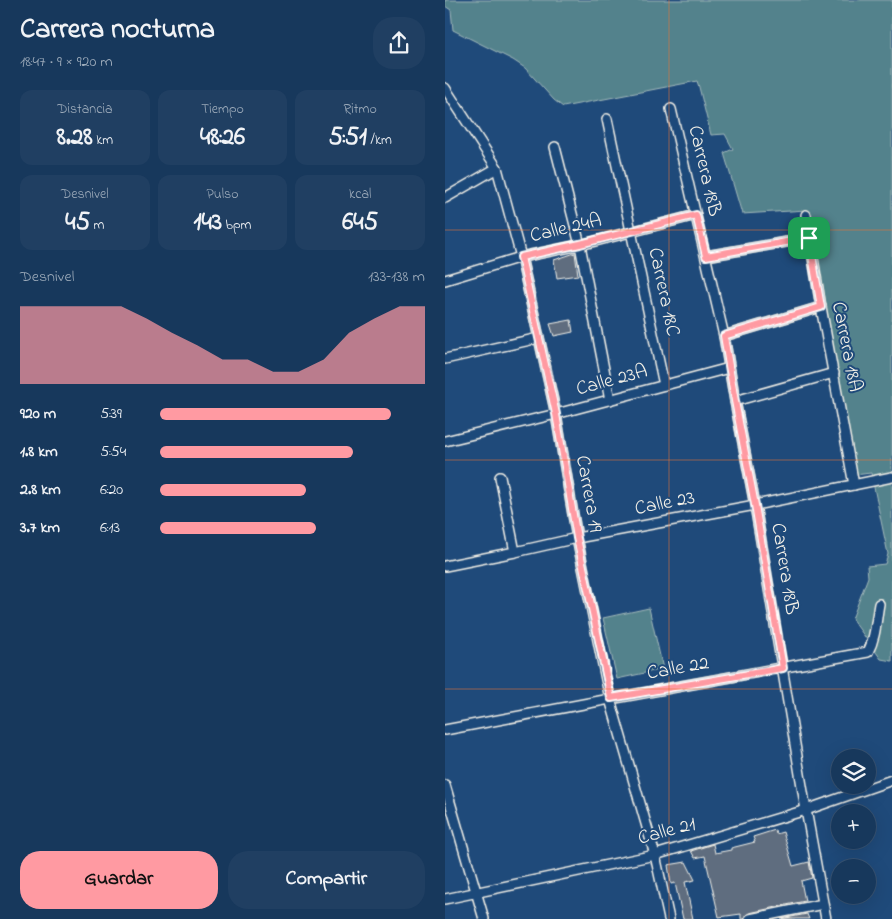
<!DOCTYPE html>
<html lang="es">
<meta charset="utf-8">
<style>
:root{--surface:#17385c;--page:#203f62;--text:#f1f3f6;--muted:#9eacbb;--line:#365272;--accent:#ff9aa2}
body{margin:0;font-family:"Indie Flower",sans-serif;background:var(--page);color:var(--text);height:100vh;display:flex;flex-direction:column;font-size:19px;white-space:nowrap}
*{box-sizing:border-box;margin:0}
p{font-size:16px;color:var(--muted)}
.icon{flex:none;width:28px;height:28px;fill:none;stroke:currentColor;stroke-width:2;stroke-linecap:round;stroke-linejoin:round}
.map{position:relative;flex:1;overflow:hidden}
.drawer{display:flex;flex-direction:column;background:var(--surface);width:445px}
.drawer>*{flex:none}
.controls{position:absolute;left:386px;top:749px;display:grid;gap:10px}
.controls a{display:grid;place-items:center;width:45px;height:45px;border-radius:50%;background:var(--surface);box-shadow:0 5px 20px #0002,0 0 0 1px var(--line);font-size:25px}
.pin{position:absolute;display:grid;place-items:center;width:42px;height:42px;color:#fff;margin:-21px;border-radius:10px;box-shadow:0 2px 8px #0006}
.round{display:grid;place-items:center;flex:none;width:52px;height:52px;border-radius:20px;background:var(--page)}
.headline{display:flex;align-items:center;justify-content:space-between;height:85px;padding:0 20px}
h1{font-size:28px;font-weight:700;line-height:38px}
.stats{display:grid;grid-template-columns:repeat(3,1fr);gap:8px;height:85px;padding:5px 20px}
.stats div{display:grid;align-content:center;border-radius:12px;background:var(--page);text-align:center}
.stats b{font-size:25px;font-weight:700}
.stats small{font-size:14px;font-weight:400}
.stats p{font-size:14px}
.chart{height:140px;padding:10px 20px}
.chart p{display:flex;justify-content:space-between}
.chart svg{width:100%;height:90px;margin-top:5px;fill:var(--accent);opacity:.7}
.primary-button{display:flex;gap:10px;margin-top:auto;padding:10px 20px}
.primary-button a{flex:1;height:58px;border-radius:20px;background:var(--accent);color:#111;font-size:20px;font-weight:700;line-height:58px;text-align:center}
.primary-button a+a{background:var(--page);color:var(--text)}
ul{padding:0 20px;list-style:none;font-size:16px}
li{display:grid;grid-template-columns:80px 60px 1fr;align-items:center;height:38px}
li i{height:12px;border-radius:6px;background:var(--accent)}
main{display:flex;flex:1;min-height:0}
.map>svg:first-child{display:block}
.green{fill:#53828c;stroke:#a4baba}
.building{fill:#5f6d7f;stroke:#f4f1e8}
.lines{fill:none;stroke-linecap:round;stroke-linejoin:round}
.minor-casing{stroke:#f4f1e8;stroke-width:12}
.minor{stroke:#1f4a7a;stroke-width:9}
.route-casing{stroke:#fff;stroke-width:10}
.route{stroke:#ff9aa2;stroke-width:6}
.grid{fill:none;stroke:#ea7738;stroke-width:1;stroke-opacity:0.55}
.labels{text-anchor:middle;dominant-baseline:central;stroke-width:4;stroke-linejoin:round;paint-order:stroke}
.street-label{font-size:20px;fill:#f4f1e8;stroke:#1f4a7a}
</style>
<main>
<section class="drawer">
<div class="headline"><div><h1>Carrera nocturna</h1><p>18:47 · 9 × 920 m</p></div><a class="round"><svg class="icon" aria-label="share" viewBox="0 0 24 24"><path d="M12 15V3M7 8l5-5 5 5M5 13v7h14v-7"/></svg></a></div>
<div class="stats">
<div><p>Distancia</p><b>8.28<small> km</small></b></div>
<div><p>Tiempo</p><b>48:26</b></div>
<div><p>Ritmo</p><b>5:51<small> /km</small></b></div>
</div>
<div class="stats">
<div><p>Desnivel</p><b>45<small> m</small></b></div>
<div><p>Pulso</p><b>143<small> bpm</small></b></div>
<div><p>kcal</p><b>645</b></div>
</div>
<div class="chart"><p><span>Desnivel</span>133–138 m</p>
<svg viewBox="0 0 160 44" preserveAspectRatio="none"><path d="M0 44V6L10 6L20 6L30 6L40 6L50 12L60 19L70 25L80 32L90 32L100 38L110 38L120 32L130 19L140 12L150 6L160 6V44z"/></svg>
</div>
<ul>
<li><b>920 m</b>5:39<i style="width:87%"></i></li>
<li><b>1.8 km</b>5:54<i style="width:73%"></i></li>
<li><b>2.8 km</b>6:20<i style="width:55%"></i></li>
<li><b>3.7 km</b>6:13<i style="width:59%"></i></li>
</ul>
<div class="primary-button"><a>Guardar</a><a>Compartir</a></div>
</section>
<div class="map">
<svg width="447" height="919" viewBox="0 0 447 919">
<rect width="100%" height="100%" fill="#1f4a7a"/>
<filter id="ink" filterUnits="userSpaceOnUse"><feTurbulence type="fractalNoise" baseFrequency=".02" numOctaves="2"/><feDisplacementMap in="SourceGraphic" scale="10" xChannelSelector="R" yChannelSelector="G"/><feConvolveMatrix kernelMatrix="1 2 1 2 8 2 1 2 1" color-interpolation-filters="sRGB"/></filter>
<g filter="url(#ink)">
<g class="green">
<polygon points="0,0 447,0 447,661 436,659 407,619 423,577 422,566 440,564 443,554 426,473 409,475 367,249 362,210 297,214 279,153 288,149 280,134 266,135 254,87 252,81 118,107 109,100 80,68 68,60 8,30 6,10 0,6"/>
<polygon points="204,608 218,669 172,679 158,618"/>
</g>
<g class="building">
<polygon points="130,253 133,275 112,278 109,260"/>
<polygon points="126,320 128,332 109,336 105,324"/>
<polygon points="330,830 331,834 338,832 348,866 364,862 367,878 356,881 360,901 304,913 301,915 299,919 296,919 296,914 274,917 260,856 250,858 246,851 268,844 270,853 286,850 286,848 310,842 308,837"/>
<polygon points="241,862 250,880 240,882 248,919 238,919 230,883 226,884 223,865"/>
<polygon points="362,914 364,919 336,919"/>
</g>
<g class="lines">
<defs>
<g id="minor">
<polyline points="0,88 52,168 76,257 111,414 132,538 165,699 210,855 224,919"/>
<polyline points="226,109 279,336 290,401 310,505 361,810 381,919"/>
<polyline points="162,119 219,385"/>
<polyline points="110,147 135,245 165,400"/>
<polyline points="0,198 52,168"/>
<polyline points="361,215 376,307 409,485"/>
<polyline points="261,256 364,238"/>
<polyline points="0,280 76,257 135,245 251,215"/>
<polyline points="279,336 376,307"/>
<polyline points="0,359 94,338"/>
<polyline points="290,401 389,373"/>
<polyline points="0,441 111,414 284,368"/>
<polyline points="55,477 70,552"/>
<polyline points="0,566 70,552 132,538 310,505 447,477"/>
<path d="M0,730L165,699L423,652C431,637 431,620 434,604"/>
<polyline points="0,785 39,919"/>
<polyline points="0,899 210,855 361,810 447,780"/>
<polyline points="305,919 378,904"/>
</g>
</defs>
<use href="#minor" class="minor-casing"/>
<use href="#minor" class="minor"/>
</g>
</g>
<g class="lines" filter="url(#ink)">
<defs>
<polygon id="route" points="251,215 261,256 364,238 376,307 279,336 290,401 310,505 338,668 166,698 132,538 111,414 76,257 135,244"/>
</defs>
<use href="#route" class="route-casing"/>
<use href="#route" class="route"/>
</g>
<path class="grid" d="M224,0V919M0,230H447M0,460H447M0,689H447"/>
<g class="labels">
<g class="street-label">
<text transform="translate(259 171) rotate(77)">Carrera 18B</text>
<text transform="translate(121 229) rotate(-13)">Calle 24A</text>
<text transform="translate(218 292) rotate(78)">Carrera 18C</text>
<text transform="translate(401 347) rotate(79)">Carrera 18A</text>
<text transform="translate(167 381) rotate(-15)">Calle 23A</text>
<text transform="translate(143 494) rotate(80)">Carrera 19</text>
<text transform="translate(220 504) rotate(-11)">Calle 23</text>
<text transform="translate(339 569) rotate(81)">Carrera 18B</text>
<text transform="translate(233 669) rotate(-10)">Calle 22</text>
<text transform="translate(222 832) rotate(-15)">Calle 21</text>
</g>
</g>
</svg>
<div class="controls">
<a><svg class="icon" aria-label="layers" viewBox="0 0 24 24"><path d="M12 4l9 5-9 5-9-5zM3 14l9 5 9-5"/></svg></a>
<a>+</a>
<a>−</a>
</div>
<div class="pin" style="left:364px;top:238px;background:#1e9e55"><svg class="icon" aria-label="arrive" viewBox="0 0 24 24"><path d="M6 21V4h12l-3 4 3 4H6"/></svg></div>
</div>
</main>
